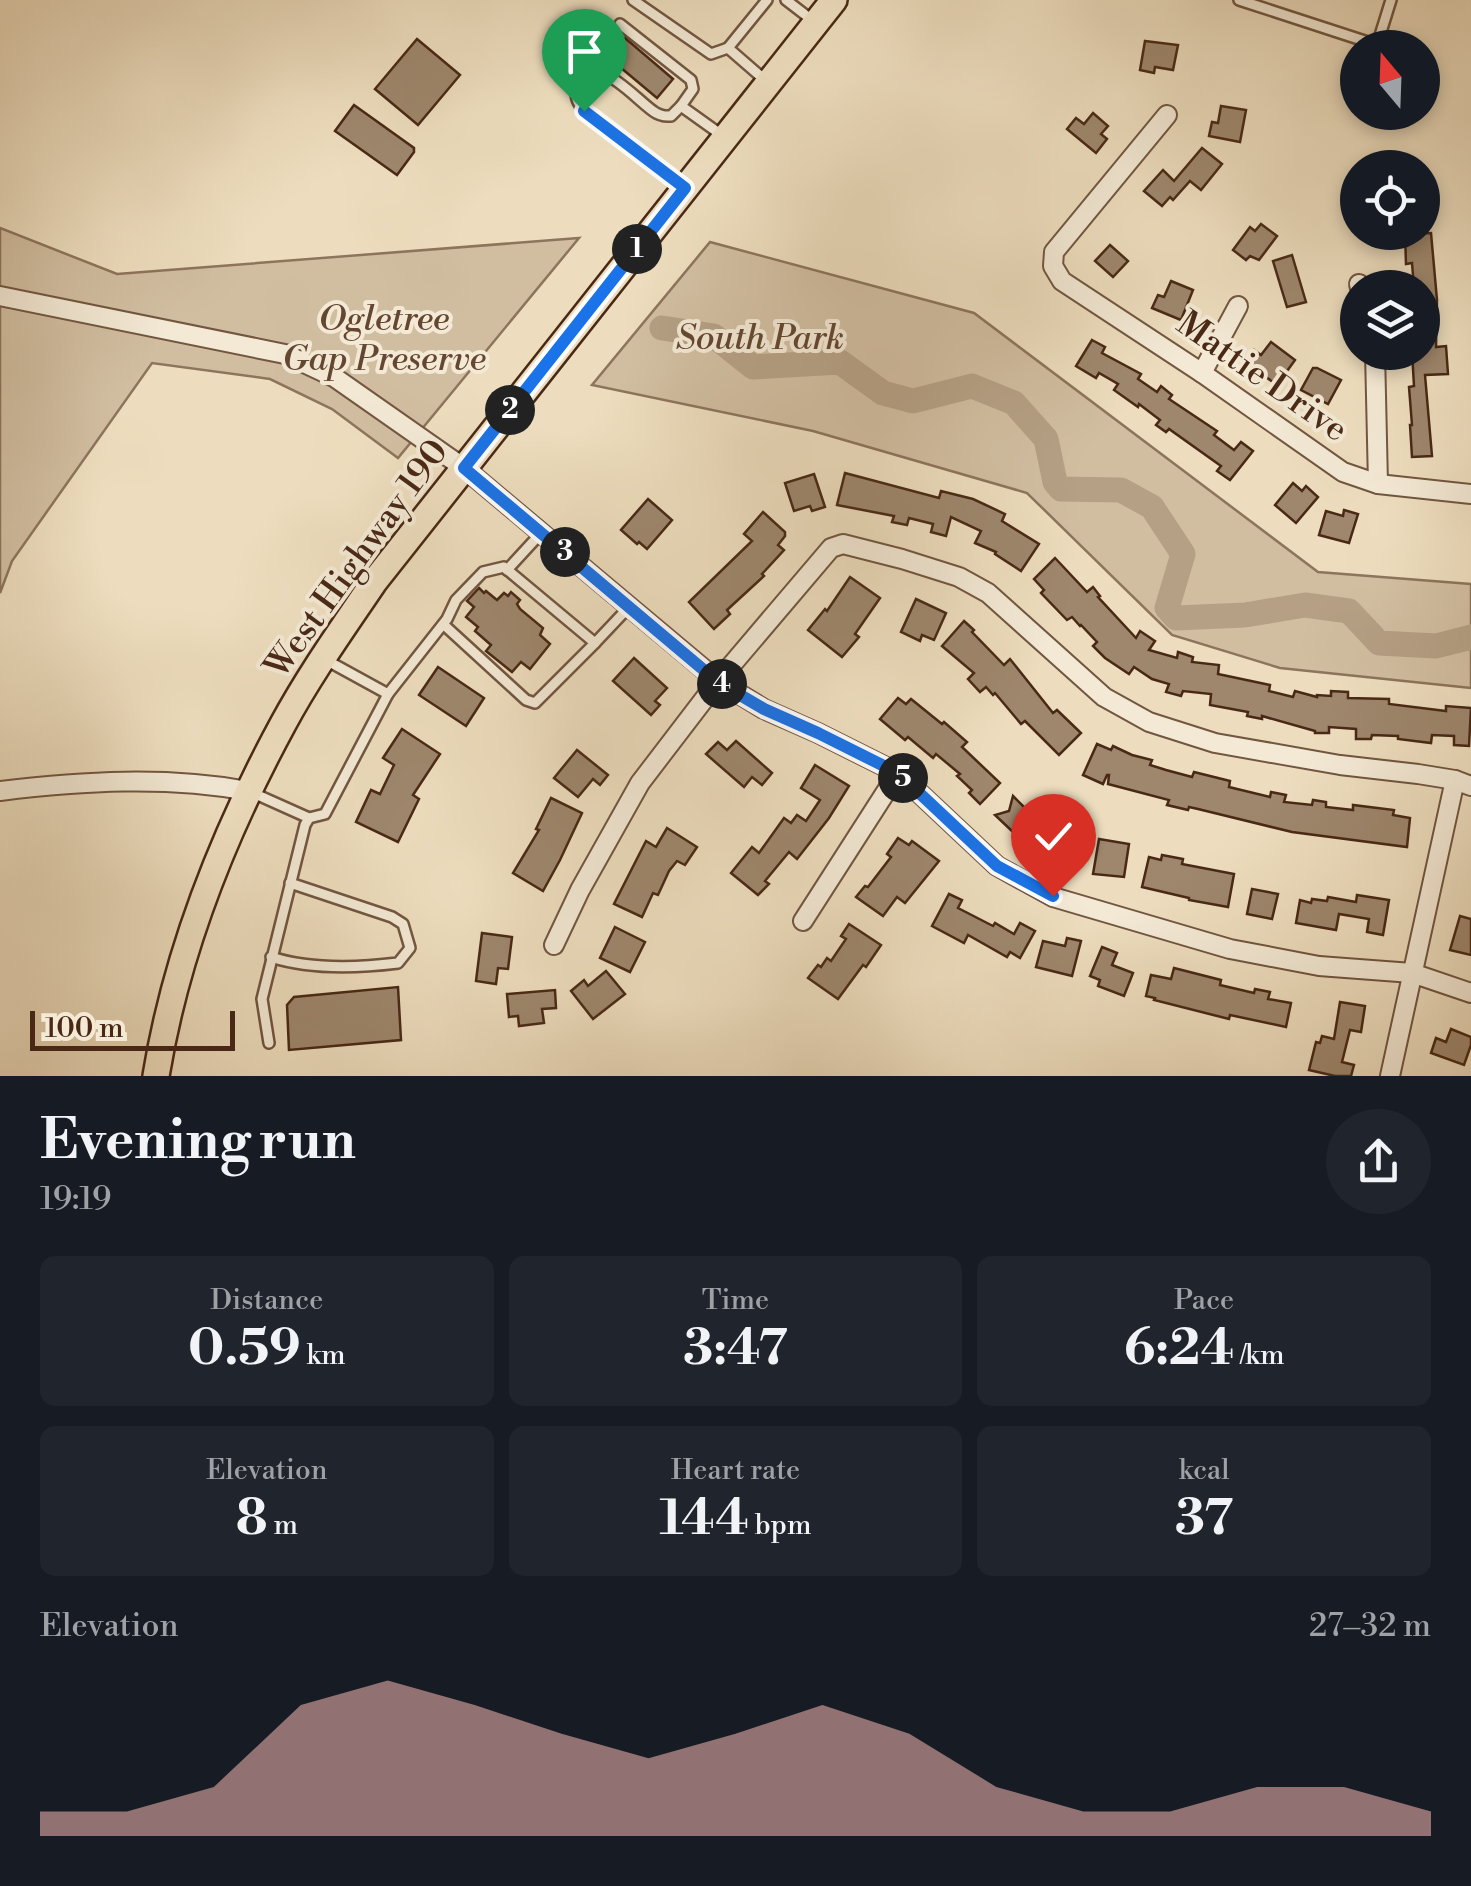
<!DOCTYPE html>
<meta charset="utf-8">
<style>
:root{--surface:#171b24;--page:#20242c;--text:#f1f3f6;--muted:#9ea1a6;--accent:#c59692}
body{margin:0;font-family:"Libre Bodoni",serif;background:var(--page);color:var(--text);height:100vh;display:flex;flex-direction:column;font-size:38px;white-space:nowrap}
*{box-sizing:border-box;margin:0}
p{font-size:32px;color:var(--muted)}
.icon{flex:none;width:55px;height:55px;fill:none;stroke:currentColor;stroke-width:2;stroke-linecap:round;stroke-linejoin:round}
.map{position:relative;height:1076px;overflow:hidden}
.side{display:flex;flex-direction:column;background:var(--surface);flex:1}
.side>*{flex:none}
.needle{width:65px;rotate:341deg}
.buttons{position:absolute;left:1340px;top:30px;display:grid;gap:20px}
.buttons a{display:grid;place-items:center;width:100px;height:100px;border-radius:50%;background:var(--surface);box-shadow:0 5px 15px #0003;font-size:50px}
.scale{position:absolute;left:30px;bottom:25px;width:205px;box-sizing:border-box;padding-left:10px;border:5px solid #492916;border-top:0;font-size:28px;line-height:35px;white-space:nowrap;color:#492916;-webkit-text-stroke:8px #f3e9d5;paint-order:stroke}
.pin{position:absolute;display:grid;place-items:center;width:85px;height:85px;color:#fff;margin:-102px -42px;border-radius:50% 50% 50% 0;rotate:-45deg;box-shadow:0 0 10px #0007}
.pin .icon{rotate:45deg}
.km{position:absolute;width:50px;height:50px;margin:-25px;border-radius:50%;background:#222;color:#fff;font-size:28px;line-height:50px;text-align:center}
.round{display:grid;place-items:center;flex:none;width:105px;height:105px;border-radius:52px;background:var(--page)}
.overview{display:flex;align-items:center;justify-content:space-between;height:170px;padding:0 40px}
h1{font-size:55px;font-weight:700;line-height:75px}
.figures{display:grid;grid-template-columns:repeat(3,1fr);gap:15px;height:170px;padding:10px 40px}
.figures div{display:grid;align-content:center;border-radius:15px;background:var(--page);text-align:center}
.figures b{font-size:50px;font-weight:700}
.figures small{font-size:28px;font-weight:400}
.figures p{font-size:28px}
.chart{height:280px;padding:20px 40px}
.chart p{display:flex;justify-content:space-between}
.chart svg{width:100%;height:180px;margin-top:10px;fill:var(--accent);opacity:.7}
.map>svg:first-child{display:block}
.green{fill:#d1bea1;stroke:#8d745c;stroke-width:2.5}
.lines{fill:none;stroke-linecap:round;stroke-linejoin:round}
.river{stroke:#b5a085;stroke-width:25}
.building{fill:#9e876d;stroke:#492916;stroke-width:2.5}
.lane-casing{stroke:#725640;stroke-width:14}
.street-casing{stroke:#725640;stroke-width:22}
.primary-casing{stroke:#492916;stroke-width:30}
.lane{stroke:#f3e9d5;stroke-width:9}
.street{stroke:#f3e9d5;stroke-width:18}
.primary{stroke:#edddbe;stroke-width:25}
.route-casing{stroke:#fff;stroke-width:20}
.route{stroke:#1a73e8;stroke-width:12}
.labels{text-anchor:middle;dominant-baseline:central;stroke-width:8;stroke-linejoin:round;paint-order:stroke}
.park-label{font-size:35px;font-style:italic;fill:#644732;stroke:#f3e9d5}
.street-label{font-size:35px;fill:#492916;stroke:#f3e9d5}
</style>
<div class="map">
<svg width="1471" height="1076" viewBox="0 0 1471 1076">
<rect width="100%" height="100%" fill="#edddbe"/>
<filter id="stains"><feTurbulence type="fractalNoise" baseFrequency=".002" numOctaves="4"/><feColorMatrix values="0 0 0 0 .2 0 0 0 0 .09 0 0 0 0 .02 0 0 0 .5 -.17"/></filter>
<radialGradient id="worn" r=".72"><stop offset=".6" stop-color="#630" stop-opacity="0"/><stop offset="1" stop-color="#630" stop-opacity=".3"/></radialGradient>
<g class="green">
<polygon points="0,228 117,274 579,238 398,458 332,409 270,379 152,363 12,561 0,593"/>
<polygon points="710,242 974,313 1318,572 1471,584 1471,688 1280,668 1172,635 1027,493 813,431 592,385"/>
</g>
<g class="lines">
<polyline class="river" points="662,328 714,336 753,367 840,362 883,393 913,401 972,386 1014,403 1046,439 1055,482 1061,489 1121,490 1152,507 1183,554 1167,608 1176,618 1245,615 1305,605 1349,611 1379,643 1436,646 1471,637"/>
</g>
<g class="building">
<polygon points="625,38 673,79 657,98 608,57"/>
<polygon points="417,39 460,75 418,125 375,89"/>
<polygon points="1145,41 1178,45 1173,70 1155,67 1154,73 1140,70"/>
<polygon points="354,105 414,148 414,152 397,175 335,131"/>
<polygon points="1221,106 1246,110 1240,142 1209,136 1212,122 1218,123"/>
<polygon points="1093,113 1108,126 1101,134 1107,139 1096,153 1067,129 1076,118 1084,124"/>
<polygon points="1202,148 1222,164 1201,190 1190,181 1173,200 1170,197 1162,206 1144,191 1163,170 1174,181"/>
<polygon points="1261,224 1277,236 1259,260 1250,256 1246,260 1233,250 1250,227 1255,231"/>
<polygon points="1431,233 1437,300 1436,347 1446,346 1448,374 1425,375 1432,456 1412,457 1410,425 1412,425 1409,387 1414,386 1412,352 1422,352 1422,288 1414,288 1412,263 1406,264 1405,234"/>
<polygon points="1110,245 1128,261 1113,277 1095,261"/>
<polygon points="1292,255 1306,302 1287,307 1273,261"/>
<polygon points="1171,281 1193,290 1181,320 1152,308 1158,295 1164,297"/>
<polygon points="1092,340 1105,347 1102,353 1141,374 1138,379 1157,392 1161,386 1172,395 1169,399 1217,431 1214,435 1234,450 1241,442 1253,451 1230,480 1217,471 1221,466 1169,429 1166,432 1156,425 1160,420 1139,404 1138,407 1114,390 1118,384 1099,373 1096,378 1076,366"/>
<polygon points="1271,342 1295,360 1277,385 1245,362 1254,350 1261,355"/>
<polygon points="1313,368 1317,368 1341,380 1328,404 1301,390"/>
<polygon points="845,473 939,498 941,491 973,499 1005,514 1002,521 1039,544 1021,571 995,554 996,552 975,543 981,531 951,517 946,536 931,532 933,524 909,518 907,525 892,522 894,516 837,505"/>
<polygon points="814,474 825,507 812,511 810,506 794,511 785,483"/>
<polygon points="1293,483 1302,491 1306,486 1318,497 1296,523 1275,505"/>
<polygon points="648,499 672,520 647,549 639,542 637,544 621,530"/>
<polygon points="1344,510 1358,514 1349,543 1319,535 1326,511 1343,516"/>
<polygon points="763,512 785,532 785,536 778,545 784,550 762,574 764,576 727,610 730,614 714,629 689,602 752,541 744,534"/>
<polygon points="1055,558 1087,592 1093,587 1100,596 1098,597 1136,638 1140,631 1155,641 1149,650 1177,658 1178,652 1193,657 1192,662 1219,665 1218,674 1270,685 1269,691 1293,697 1295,691 1317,697 1317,695 1331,696 1331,691 1348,692 1348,698 1389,699 1389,704 1446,711 1446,706 1471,708 1469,746 1454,745 1454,736 1432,735 1431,743 1398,739 1398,736 1372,735 1371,739 1356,739 1356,729 1329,727 1329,733 1315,733 1315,731 1262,716 1262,719 1247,716 1248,712 1210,705 1211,694 1183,691 1181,696 1166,692 1169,684 1152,679 1134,667 1129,674 1105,658 1093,646 1097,642 1081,625 1080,626 1072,617 1067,620 1041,593 1044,590 1034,579"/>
<polygon points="850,577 880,598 855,634 859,637 842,657 808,630 825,609 827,611"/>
<polygon points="479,588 484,593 486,591 497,600 504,593 508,596 511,592 520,600 517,604 520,609 543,628 540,635 550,644 530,669 521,662 512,672 486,651 491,645 475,631 478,627 466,617 474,607 467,601"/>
<polygon points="916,599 946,613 934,640 922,635 920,641 901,632"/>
<polygon points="964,621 974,630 972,632 1004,665 1010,659 1053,713 1057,710 1081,733 1059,755 1025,721 1021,724 995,693 993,695 986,687 980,692 968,679 974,673 942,646"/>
<polygon points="634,658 667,688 655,701 660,705 651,715 613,681"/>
<polygon points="438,667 484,698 466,726 419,695"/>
<polygon points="898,698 906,704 911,699 942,724 944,722 967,742 962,747 1000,783 980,804 969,793 972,790 957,776 960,774 936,754 933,758 908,737 905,740 880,719"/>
<polygon points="402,729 440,754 413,795 419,799 398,842 356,822 371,790 380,794 394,765 383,758"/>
<polygon points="736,741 772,773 762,785 752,777 744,787 706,754 718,742 727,750"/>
<polygon points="1097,744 1111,750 1113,746 1132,755 1152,760 1150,765 1166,770 1192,777 1194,772 1230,781 1229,787 1270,797 1271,792 1286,795 1284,802 1312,805 1313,800 1326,802 1326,807 1353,810 1353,805 1394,810 1393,815 1410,818 1407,847 1292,832 1198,809 1189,807 1188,810 1167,805 1169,800 1108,784 1109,775 1107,775 1103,784 1083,775"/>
<polygon points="577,750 608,775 600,785 593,779 578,797 554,778"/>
<polygon points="815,765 849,786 829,818 797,859 789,852 765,881 769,884 758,895 731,873 752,847 759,853 784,818 791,823 797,815 806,821 820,800 801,788"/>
<polygon points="1013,796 1031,814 1014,833 995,815 1009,811"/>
<polygon points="551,798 582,813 560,860 543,891 513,873 539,830 536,829"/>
<polygon points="1055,826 1079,837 1067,864 1054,859 1057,852 1046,847"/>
<polygon points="667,828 697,847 685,865 677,861 669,871 658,895 653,893 642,917 614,904 646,841 656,847"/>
<polygon points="898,838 909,845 912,841 939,861 905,903 897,897 883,916 856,897 865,886 868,887 891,857 887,854"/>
<polygon points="1099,839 1129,844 1124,877 1093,874"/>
<polygon points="1162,855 1183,859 1182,864 1234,874 1228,907 1189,900 1189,898 1142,887 1149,857 1161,860"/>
<polygon points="1252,889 1278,894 1272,919 1247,914"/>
<polygon points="949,894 962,900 958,908 993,926 995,923 1014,934 1020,923 1035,931 1020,958 1010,952 1007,957 968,935 964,943 932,926"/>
<polygon points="1357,895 1389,900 1383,935 1367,932 1369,919 1339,914 1336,930 1296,923 1300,900 1311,903 1312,899 1327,901 1328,897 1356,902"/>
<polygon points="1460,916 1471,919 1471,955 1450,950"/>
<polygon points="849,924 881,945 866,967 863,965 838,999 808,978 818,965 821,967 827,958 831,961 846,939 841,936"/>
<polygon points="615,927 645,942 630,972 600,958"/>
<polygon points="482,933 512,937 508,969 498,968 496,984 476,981"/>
<polygon points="1067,938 1081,941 1072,976 1036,967 1043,941 1065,946"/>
<polygon points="1102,947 1117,953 1112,965 1133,973 1124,996 1098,986 1100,980 1090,976"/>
<polygon points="1174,968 1221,980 1220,985 1254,993 1255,989 1270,992 1268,999 1291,1003 1286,1027 1230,1015 1229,1019 1154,1000 1155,998 1146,996 1151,975 1171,979"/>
<polygon points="606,971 625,994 593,1019 571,991 584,980 588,986"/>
<polygon points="398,987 401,1040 289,1050 287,1005 294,997"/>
<polygon points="555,990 556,1008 542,1009 544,1023 519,1026 518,1016 509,1017 507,994"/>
<polygon points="1340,1002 1365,1006 1361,1032 1350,1030 1342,1062 1354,1065 1351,1076 1335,1076 1309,1070 1316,1042 1320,1043 1322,1036 1334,1039"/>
<polygon points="1451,1029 1471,1037 1471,1045 1464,1065 1431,1053 1436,1038 1446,1042"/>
</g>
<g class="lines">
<defs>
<g id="lane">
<polyline points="633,0 711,54 728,48"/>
<polyline points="786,0 812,20"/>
<polyline points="1239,0 1377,45 1391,0"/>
<polyline points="620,24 691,80 693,89 681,106 723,136"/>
<polyline points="766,81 728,48 767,0"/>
<path d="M681,106L671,116C664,116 662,116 656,113C638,103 591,43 577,88C574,98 579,104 584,111L684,188"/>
<polyline points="507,570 541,533"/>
<polyline points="595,643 629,607"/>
<polyline points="388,694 447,619 456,600 483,572 504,567 595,643 535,703 526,700 443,624"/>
<polyline points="251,792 309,818 305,825 262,999 269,1043"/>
<polyline points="309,818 325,814 388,694 326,660"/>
<path d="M271,957C311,970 357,968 398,963L410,948L403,924L392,917L290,883"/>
</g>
<g id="street">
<polyline points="1167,115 1054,252 1053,266 1062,281 1202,373 1343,472 1378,484 1471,494"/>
<polyline points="1359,284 1360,288"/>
<polyline points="0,296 285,354 334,377 464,468 718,681 764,709 818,733 898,773 997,866 1053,897 1230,949 1319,966 1412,973 1471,993"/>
<polyline points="1375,352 1378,484"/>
<polyline points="1202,373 1238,306"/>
<path d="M0,791C82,781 167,776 248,791"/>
<polyline points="803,921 898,773"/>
<polyline points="554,945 580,890 640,783 718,681 831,548 843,544 902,559 959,577 988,593 1104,697 1149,722 1215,743 1340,765 1418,774 1455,780 1471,786"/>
<polyline points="1390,1076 1455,780"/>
</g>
<path id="primary" d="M156,1076C176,953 224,833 283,724C310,674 343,628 374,582L834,0"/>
</defs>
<use href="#lane" class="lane-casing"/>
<use href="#street" class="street-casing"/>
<use href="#primary" class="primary-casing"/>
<use href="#lane" class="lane"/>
<use href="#street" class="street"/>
<use href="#primary" class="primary"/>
</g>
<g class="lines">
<defs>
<polyline id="route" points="584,111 685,188 464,468 718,682 764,709 818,733 898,773 997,866 1053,896"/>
</defs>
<use href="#route" class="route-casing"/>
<use href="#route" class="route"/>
</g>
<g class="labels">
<g class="park-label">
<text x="384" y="319">Ogletree<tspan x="384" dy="40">Gap Preserve</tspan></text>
<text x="760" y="338">South Park</text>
</g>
<g class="street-label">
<text transform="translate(1262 377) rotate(35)">Mattie Drive</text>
<text transform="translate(357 559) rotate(-54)">West Highway 190</text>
</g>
</g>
<rect width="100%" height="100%" filter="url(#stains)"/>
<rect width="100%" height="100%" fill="url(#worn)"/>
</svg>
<div class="buttons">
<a><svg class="needle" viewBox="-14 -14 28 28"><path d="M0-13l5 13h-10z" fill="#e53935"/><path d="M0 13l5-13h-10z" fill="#9ea1a6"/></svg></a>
<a><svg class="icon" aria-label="locate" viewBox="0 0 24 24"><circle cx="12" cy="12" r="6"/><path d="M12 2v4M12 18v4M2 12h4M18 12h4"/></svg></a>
<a><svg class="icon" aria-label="layers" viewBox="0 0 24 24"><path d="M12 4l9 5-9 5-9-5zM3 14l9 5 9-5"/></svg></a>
</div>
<div class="scale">100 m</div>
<div class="pin" style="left:584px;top:111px;background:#1e9e55"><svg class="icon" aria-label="arrive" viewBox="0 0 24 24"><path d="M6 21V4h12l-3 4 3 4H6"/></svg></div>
<div class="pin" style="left:1053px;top:896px;background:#d93025"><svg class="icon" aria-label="check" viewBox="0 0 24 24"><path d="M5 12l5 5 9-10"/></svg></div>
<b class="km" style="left:637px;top:249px">1</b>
<b class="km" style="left:510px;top:410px">2</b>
<b class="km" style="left:565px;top:552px">3</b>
<b class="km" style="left:722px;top:684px">4</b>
<b class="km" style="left:903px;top:778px">5</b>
</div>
<section class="side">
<div class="overview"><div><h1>Evening run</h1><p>19:19</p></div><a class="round"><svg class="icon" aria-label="share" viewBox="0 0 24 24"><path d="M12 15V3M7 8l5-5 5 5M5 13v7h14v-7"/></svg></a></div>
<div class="figures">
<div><p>Distance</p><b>0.59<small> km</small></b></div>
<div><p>Time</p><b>3:47</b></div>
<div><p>Pace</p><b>6:24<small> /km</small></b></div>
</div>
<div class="figures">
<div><p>Elevation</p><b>8<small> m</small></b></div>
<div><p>Heart rate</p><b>144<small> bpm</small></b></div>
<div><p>kcal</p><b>37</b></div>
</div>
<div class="chart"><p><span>Elevation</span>27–32 m</p>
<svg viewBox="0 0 160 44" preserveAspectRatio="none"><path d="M0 44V38L10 38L20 32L30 12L40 6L50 12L60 19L70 25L80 19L90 12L100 19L110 32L120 38L130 38L140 32L150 32L160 38V44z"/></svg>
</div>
</section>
